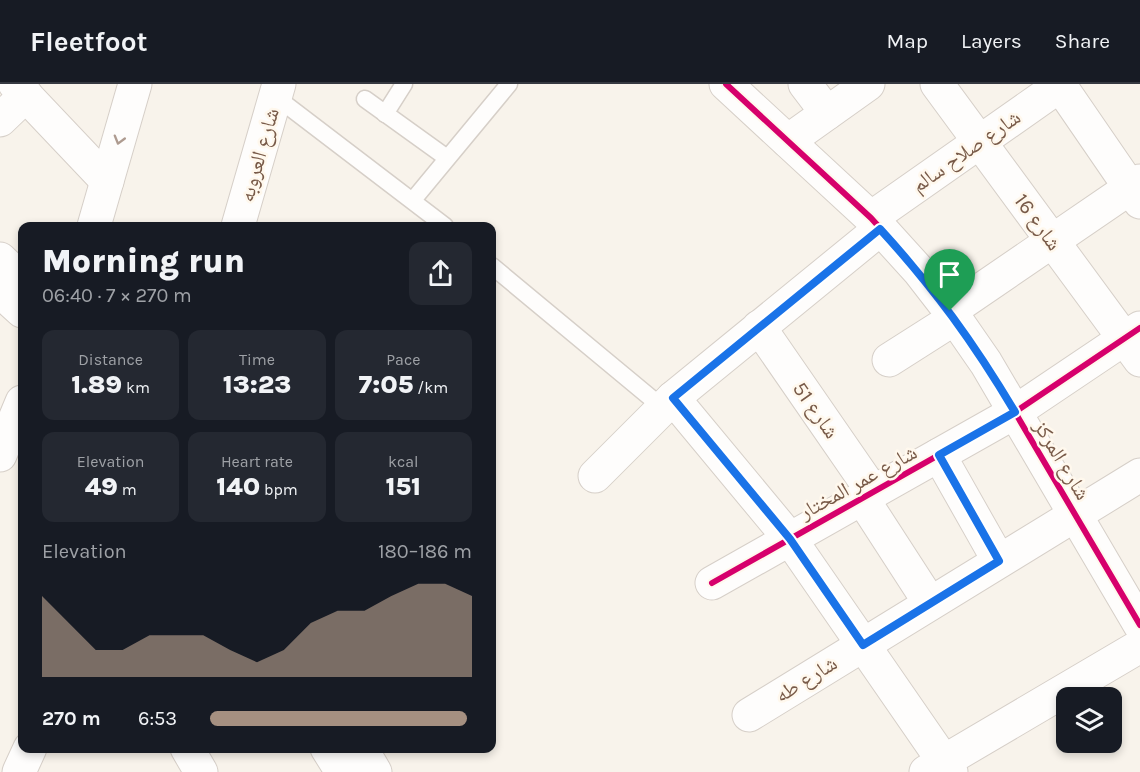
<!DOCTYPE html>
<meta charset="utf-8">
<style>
:root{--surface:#171b24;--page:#242831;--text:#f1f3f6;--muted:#9ea1a6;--line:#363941;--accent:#a59081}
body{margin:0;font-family:Karla,"Noto Naskh Arabic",sans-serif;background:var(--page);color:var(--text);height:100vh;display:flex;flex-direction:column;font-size:22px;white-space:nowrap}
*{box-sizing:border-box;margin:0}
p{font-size:20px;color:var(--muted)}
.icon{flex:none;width:33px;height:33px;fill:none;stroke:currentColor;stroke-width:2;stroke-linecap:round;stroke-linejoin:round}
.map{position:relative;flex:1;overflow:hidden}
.side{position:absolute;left:18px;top:138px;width:478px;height:531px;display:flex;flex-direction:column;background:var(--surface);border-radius:12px;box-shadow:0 3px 9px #0003}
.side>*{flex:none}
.buttons{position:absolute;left:1056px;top:603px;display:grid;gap:12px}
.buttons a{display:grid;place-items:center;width:66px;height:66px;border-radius:12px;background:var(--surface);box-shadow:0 3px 9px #0003;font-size:30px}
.pin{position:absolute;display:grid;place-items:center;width:51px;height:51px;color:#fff;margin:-62px -26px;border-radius:50% 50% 50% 0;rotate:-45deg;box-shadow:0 0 6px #0007}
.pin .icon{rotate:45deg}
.round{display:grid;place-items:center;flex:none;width:63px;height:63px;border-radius:12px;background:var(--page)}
.overview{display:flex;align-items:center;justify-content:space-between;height:102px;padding:0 24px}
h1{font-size:33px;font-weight:800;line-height:45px}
.stats{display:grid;grid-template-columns:repeat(3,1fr);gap:9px;height:102px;padding:6px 24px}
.stats div{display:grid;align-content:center;border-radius:12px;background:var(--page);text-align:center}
.stats b{font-size:26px;font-weight:800}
.stats small{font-size:16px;font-weight:400}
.stats p{font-size:16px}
.chart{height:168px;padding:12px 24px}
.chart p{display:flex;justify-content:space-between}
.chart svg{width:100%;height:108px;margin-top:6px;fill:var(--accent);opacity:.7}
ul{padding:0 24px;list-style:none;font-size:20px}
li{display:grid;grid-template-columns:96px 72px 1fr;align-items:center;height:45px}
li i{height:15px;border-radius:8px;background:var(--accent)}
header{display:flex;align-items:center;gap:36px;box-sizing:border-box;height:84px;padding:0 30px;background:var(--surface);border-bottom:2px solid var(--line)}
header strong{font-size:28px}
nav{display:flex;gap:33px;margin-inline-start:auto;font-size:21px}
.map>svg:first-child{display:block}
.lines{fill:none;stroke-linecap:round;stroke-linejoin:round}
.service-casing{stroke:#d6cfc8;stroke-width:19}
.minor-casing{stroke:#d6cfc8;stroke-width:35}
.tertiary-casing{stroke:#d6cfc8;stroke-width:35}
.service{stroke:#fefdfc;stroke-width:16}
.minor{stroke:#fefdfc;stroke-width:33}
.tertiary{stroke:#fefdfc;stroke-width:33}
.cycleway-casing{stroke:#fff8ed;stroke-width:10}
.cycleway{stroke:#d6006c;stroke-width:6}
.oneway{stroke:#ae9b90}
.route-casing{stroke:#fff;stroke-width:12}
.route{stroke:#1a73e8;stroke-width:8}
.labels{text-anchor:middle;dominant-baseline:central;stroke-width:5;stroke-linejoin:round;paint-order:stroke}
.street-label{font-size:21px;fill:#785a48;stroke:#fff8ed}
</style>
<header>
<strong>Fleetfoot</strong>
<nav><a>Map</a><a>Layers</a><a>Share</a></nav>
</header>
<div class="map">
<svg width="1140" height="688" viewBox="0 0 1140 688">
<rect width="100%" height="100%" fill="#f8f3eb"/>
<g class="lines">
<defs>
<g id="service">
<polyline points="276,13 445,142"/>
<polyline points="365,15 447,74"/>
<polyline points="385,30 404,0"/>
<polyline points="413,116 509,0"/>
<polyline points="492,182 663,324"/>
</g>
<g id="minor">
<polyline points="15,0 107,97"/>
<polyline points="726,0 871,134 919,187 950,227 986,279 1140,541"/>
<polyline points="805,0 827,29"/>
<polyline points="937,0 1140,276"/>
<polyline points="1059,0 1140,118"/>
<polyline points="0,36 26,11"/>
<polyline points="788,57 868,0"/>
<polyline points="871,134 1062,0"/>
<polyline points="950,227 1140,97"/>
<polyline points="759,243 873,408"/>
<polyline points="889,276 955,234"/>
<polyline points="673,314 790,455 951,688"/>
<polyline points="939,371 999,477"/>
<polyline points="595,392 673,314 880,145"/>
<polyline points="862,414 930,519"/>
<polyline points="712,499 1015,328 1140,244"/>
<polyline points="749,631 1140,391"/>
<polyline points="187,664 201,688"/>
<polyline points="19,688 30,664"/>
<polyline points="926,688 1140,562"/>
</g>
<g id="tertiary">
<polyline points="94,142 135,0"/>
<polyline points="238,142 279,0"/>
<polyline points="0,175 22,196"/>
<polyline points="0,207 22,227"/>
<polyline points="0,371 22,318"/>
<polyline points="327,664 342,688"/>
<polyline points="361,664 375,688"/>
</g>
</defs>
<use href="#service" class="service-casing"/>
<use href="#minor" class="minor-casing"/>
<use href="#tertiary" class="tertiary-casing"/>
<use href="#service" class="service"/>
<use href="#minor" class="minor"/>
<use href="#tertiary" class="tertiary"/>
<defs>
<g id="cycleway">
<polyline points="726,0 871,134 919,187 950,227 986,279 1140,541"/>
<polyline points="712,499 1015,328 1140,244"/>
</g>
</defs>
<use href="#cycleway" class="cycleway-casing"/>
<use href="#cycleway" class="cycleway"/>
</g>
<defs><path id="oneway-chevron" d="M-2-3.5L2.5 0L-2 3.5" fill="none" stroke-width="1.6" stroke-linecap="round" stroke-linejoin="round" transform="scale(1.5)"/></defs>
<use class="oneway" href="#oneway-chevron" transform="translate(119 56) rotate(106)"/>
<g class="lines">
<defs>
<path id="route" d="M880,145C934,204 974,259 1015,328L939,371L999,477L863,561L790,455L673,314Z"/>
</defs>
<use href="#route" class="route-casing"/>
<use href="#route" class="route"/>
</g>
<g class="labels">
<g class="street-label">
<text transform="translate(966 67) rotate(-35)">شارع صلاح سالم</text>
<text transform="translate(259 71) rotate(-74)">شارع العروبه</text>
<text transform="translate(1038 138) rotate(54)">شارع 16</text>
<text transform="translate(816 326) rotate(55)">شارع 51</text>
<text transform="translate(1062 376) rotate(59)">شارع المركز</text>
<text transform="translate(858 398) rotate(-29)">شارع عمر المختار</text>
<text transform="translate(806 595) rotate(-32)">شارع طه</text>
</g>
</g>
</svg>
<div class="buttons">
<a><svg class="icon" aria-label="layers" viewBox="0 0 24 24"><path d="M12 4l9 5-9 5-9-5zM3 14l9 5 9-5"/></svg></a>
</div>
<div class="pin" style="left:950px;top:227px;background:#1e9e55"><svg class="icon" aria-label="arrive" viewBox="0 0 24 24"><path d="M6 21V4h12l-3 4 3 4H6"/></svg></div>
<section class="side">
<div class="overview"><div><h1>Morning run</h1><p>06:40 · 7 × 270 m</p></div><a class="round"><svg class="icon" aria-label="share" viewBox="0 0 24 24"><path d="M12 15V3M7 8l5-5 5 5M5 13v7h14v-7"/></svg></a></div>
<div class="stats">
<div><p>Distance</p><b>1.89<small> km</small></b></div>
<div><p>Time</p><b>13:23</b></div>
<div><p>Pace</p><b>7:05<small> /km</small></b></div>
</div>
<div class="stats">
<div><p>Elevation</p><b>49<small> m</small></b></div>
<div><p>Heart rate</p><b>140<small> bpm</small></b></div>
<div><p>kcal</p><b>151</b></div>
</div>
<div class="chart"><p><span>Elevation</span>180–186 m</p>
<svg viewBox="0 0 160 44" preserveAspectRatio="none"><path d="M0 44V11L10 22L20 33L30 33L40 27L50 27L60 27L70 33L80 38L90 33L100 22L110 17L120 17L130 11L140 6L150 6L160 11V44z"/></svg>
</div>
<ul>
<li><b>270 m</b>6:53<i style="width:98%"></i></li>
</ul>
</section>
</div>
